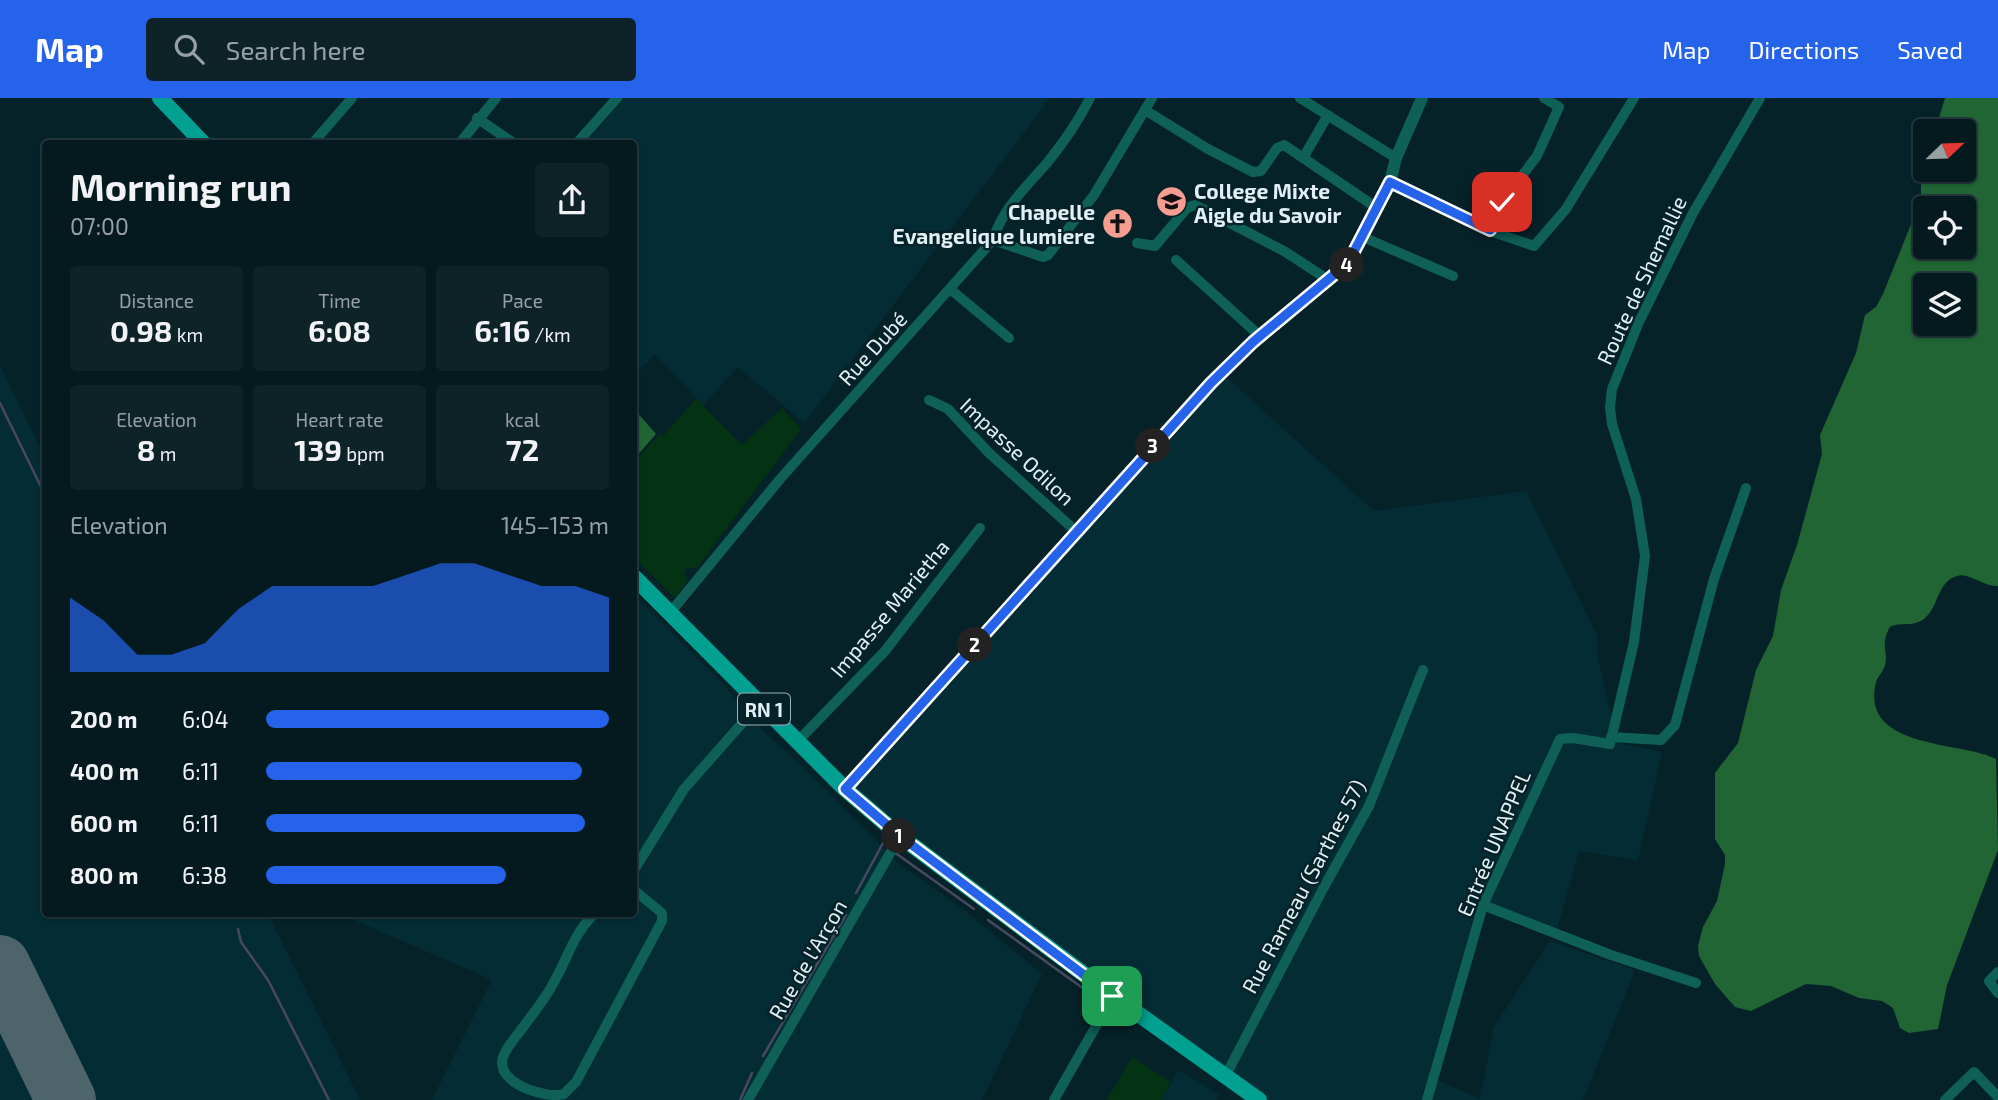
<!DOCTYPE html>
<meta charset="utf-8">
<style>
:root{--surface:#041a1f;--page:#0d2328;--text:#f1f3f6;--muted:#97a1a4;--line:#25383d;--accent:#2563eb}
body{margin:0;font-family:"Exo 2",sans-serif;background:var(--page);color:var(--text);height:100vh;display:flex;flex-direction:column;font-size:26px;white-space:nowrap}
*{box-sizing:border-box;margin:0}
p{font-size:23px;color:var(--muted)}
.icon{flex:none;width:38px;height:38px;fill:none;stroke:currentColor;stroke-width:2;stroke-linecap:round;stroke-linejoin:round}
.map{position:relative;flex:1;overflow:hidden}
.sheet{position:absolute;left:42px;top:42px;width:595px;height:777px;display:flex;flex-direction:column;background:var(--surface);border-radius:7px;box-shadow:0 2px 5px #0004,0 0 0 2px var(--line)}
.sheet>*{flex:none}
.needle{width:46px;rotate:67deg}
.fabs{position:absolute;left:1913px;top:21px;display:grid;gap:14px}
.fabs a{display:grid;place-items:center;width:63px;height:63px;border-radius:7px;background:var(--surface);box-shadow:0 2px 5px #0004,0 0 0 2px var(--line);font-size:35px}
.pin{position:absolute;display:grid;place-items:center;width:60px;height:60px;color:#fff;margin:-30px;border-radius:14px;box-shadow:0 4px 10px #0006}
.km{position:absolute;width:35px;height:35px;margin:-18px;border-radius:50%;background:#222;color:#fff;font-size:19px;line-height:35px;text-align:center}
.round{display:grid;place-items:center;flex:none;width:74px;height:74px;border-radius:7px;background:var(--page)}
.overview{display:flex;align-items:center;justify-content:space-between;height:119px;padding:0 28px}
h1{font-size:38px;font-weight:700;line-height:52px}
.metrics{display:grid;grid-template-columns:repeat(3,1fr);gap:10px;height:119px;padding:7px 28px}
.metrics div{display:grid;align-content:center;border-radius:7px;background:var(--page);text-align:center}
.metrics b{font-size:30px;font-weight:700}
.metrics small{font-size:19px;font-weight:400}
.metrics p{font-size:19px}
.chart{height:196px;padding:14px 28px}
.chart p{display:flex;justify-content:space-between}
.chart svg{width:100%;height:126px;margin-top:7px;fill:var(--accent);opacity:.7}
ul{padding:0 28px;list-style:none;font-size:23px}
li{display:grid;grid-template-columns:112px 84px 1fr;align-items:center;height:52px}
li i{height:18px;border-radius:9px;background:var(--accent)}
header{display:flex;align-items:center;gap:42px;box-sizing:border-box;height:98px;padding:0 35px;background:var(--accent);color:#fff}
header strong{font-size:33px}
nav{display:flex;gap:38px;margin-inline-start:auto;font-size:24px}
.search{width:490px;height:63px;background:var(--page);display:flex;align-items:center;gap:18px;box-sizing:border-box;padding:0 24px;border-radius:7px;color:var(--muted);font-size:26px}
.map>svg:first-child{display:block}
.built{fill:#042c35}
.green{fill:#033313}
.forest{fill:#206533;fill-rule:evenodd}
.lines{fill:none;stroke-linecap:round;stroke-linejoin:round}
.stream{stroke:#484862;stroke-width:2.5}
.runway{stroke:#4c646a;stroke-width:60}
.minor{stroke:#0f6158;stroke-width:10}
.tertiary{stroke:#0f6158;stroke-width:12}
.primary{stroke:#01a091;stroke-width:16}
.route-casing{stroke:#fff;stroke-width:14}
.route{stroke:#2563eb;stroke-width:9}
.labels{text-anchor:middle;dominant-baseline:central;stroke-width:5;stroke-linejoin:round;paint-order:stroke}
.shield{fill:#062229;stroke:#9fb2b7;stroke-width:2}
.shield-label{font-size:19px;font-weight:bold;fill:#e0f0f4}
.poi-label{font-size:21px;font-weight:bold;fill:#e0f0f4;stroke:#062229;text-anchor:start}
.street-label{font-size:21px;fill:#e0f0f4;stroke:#062229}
</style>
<header>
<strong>Map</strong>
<div class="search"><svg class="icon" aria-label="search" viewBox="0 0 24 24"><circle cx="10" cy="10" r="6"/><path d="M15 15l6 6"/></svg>Search here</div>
<nav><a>Map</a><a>Directions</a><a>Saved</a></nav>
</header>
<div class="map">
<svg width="1998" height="1002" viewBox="0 0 1998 1002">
<rect width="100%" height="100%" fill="#062229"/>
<g class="built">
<polygon points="622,0 1050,0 804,325 738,269 703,307 655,256 634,277 634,46 580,46"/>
<polygon points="0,267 45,360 46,816 268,816 360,1002 0,1002"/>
<polygon points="1225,278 1374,413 1526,393 1597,537 1598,560 1612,623 1622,646 1662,654 1638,762 1579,753 1557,832 1479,801 1429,974 1440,983 1480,1001 1494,929 1550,843 1635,872 1583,1002 1270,1002 1236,983 852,690"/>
<polygon points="634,497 725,588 756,626 822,687 898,765 959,808 1042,876 982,1002 432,1002 492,882 340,816 634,816"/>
<polygon points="1179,972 1219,997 1216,1002 1161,1002"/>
</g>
<g class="green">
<polygon points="696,301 742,347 782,310 801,331 696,471 687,469 684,478 688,481 676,498 673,498 634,459 634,364 660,336 663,338"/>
<polygon points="1132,959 1171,984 1161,1002 1107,1002"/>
</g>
<g class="forest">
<path d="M1945,0H1998V488C1983,489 1969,474 1957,478C1937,484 1939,508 1925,520C1914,530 1902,523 1890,529C1879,548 1890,556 1884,570C1882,575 1878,578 1876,584C1859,652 1963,643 1996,661L1998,752L1947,887L1938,931L1909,935L1900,930L1893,910L1882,903L1859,900L1831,888L1806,886L1751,913L1735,909L1715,886L1699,858L1698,848L1703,829L1717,803L1725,766V757L1715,741V675L1738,645L1756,572L1773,538L1781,492L1797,447L1822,356L1820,337L1856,255L1865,217L1876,209L1883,196L1912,124L1921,96V71L1925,63V72H1964V33H1935ZM1964,110V149H1925V110ZM1925,187H1964V226H1925Z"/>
<polygon points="634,311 656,336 634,361"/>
</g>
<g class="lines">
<g class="stream">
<polyline points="0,305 46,399"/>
<polyline points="894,754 974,811"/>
<polyline points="856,795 883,745"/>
<polyline points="988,822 1098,901"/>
<polyline points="238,831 241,844 268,882 329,1002"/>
<polyline points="763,958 846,817"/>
<polyline points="740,1002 752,975"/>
</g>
<polyline class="runway" points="0,867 66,1002"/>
<g class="minor">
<polyline points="1300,0 1396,60"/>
<polyline points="1145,12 1208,51 1253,74 1261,73 1277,50 1284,47 1377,110"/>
<polyline points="477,20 515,46"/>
<polyline points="312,46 352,0"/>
<polyline points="459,46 496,0"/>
<polyline points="576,46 617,0"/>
<polyline points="1303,60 1328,17"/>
<polyline points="1390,84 1490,133 1534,148 1566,111 1634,0"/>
<polyline points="1490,133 1502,104 1537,58 1559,9 1544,0"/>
<polyline points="1363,139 1453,178"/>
<polyline points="993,142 1043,159 1048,157 1094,97 1152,0"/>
<polyline points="1137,145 1155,148 1187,110 1195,107 1284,153 1327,181"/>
<polyline points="1176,162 1260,238"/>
<polyline points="950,191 1009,240"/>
<polyline points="929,302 948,311 989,355 1078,435"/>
<path d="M669,516L781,380L993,142C1002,111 1027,88 1047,65C1064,44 1078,24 1090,0"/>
<polyline points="1611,639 1661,642 1675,627 1714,481 1746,390"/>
<polyline points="797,644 885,553 980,430"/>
<polyline points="634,772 684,691 759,606"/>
<polyline points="1483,807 1611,857 1696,885"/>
<path d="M594,816C572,838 569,858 554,884C546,900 534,914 524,928C517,938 502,953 502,965C502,987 547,1001 564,996L576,984L662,823V815L634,792"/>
<polyline points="1998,874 1989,883 1998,895"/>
<polyline points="1225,979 1324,789 1369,708 1423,572"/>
<polyline points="748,1002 900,738"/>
<polyline points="1054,1002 1113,898"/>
<polyline points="1427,1002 1483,807 1560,641 1573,640 1610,646 1634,544 1645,458 1636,401 1612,326 1610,309 1612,291 1639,224 1693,115 1760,0"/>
<polyline points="1945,1002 1974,974 1998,999"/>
</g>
<polyline class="tertiary" points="845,691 1211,285 1253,245 1348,165 1390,84 1396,60 1422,0"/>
<g class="primary">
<polyline points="160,0 204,46"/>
<polyline points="634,479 845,691 900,738 1113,898 1259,1002"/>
</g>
</g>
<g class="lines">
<defs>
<polyline id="route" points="1112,898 900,738 845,691 1211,285 1253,244 1348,165 1390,84 1490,132 1502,104"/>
</defs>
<use href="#route" class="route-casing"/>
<use href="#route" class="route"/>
</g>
<defs>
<symbol id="school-disc" viewBox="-11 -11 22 22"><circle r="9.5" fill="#f59d90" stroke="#062229"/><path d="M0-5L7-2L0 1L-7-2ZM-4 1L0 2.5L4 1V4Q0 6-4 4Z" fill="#111"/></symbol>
<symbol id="church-disc" viewBox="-11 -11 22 22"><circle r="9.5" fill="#f59d90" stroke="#062229"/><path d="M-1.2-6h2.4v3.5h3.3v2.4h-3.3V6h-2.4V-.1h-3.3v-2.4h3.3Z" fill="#111"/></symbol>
</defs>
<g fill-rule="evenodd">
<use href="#school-disc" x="1154" y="86" width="35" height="35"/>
<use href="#church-disc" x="1100" y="108" width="35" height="35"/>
</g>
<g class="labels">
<rect class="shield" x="738" y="595.5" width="52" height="31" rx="5"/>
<g class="shield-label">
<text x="764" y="611">RN 1</text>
</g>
<g class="poi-label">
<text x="1194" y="92">College Mixte<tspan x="1194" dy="24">Aigle du Savoir</tspan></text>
<text x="1095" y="113" text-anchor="end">Chapelle<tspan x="1095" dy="24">Evangelique lumiere</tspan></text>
</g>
<g class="street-label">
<text transform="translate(1641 182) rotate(-65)">Route de Shemallie</text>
<text transform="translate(872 250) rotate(-48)">Rue Dubé</text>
<text transform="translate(1018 353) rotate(43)">Impasse Odilon</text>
<text transform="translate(889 510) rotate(-50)">Impasse Marietha</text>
<text transform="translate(1493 745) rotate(-67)">Entrée UNAPPEL</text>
<text transform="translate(1303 788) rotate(-62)">Rue Rameau (Sarthes 57)</text>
<text transform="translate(807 861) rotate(-60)">Rue de l'Arçon</text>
</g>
</g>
</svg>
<div class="fabs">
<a><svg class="needle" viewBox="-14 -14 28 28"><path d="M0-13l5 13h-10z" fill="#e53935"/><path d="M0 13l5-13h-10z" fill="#97a1a4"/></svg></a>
<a><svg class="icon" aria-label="locate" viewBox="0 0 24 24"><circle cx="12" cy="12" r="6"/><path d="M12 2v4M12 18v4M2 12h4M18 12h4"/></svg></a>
<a><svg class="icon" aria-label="layers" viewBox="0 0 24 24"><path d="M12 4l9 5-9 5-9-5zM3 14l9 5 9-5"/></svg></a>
</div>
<div class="pin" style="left:1112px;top:898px;background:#1e9e55"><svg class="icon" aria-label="arrive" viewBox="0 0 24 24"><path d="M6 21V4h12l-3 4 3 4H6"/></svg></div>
<div class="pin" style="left:1502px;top:104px;background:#d93025"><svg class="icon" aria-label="check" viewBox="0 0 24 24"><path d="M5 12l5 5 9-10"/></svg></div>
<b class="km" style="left:899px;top:738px">1</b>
<b class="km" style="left:975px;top:547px">2</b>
<b class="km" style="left:1153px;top:348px">3</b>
<b class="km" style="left:1347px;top:167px">4</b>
<section class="sheet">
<div class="overview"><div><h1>Morning run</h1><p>07:00</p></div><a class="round"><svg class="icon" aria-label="share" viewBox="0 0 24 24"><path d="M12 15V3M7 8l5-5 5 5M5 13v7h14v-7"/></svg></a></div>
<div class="metrics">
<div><p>Distance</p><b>0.98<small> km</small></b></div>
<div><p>Time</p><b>6:08</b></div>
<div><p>Pace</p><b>6:16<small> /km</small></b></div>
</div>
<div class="metrics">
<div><p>Elevation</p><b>8<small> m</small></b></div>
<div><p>Heart rate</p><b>139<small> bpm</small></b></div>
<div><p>kcal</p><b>72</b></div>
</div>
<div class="chart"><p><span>Elevation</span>145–153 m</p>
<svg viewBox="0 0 160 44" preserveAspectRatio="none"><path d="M0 44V18L10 26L20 38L30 38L40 34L50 22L60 14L70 14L80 14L90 14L100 10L110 6L120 6L130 10L140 14L150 14L160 18V44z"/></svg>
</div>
<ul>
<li><b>200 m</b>6:04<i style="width:100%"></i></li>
<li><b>400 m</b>6:11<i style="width:92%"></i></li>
<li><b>600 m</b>6:11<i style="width:93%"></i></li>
<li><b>800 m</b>6:38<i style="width:70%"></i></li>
</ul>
</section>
</div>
